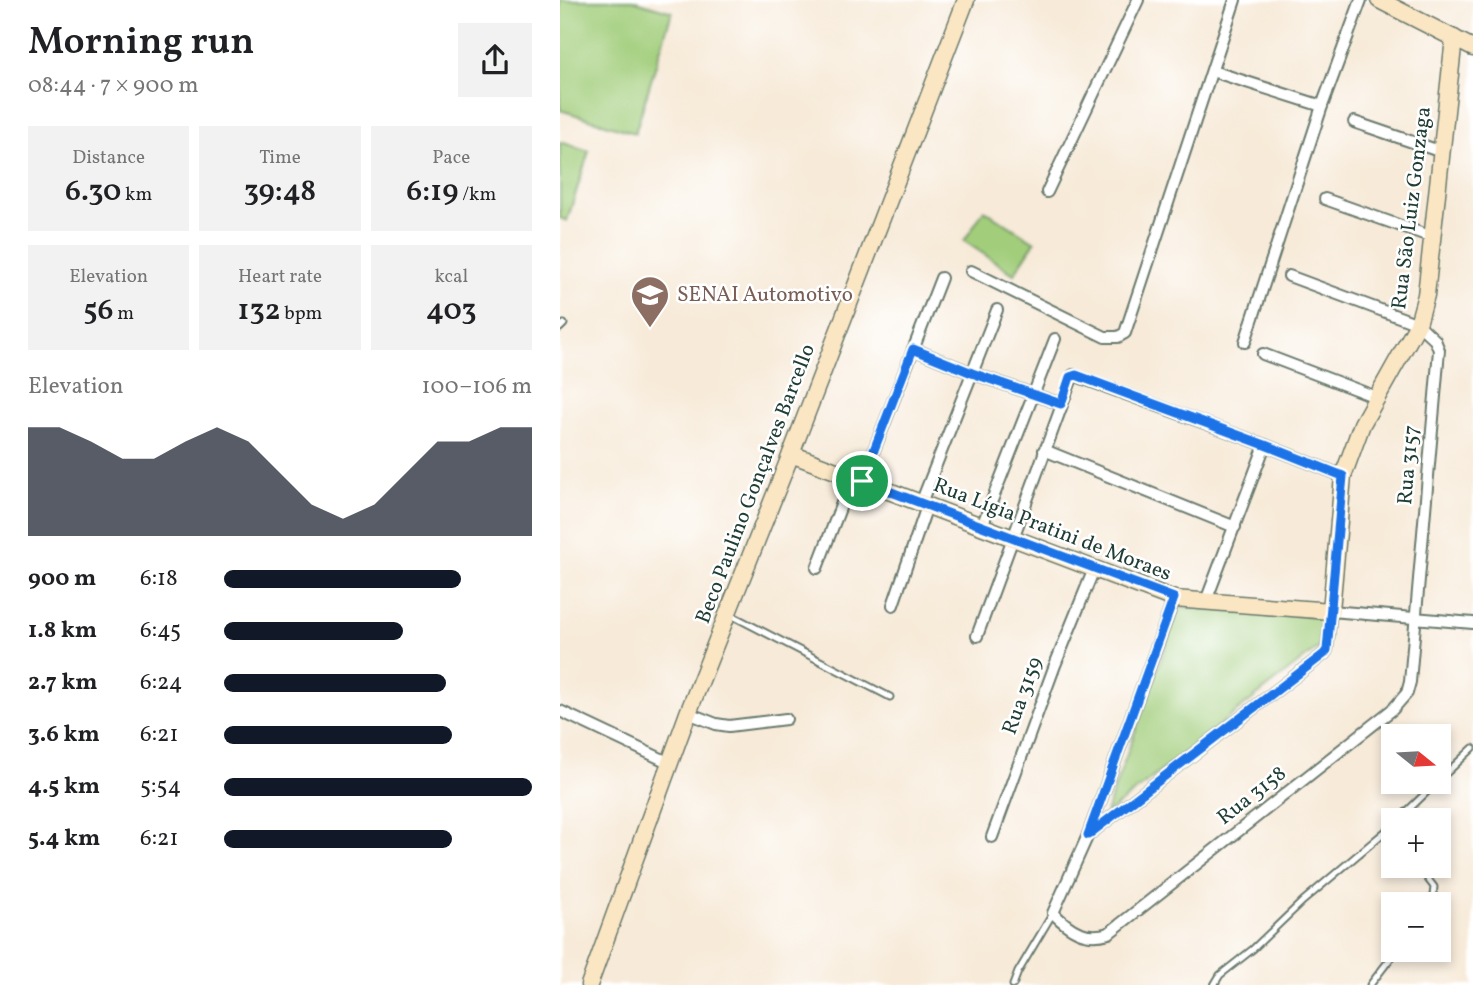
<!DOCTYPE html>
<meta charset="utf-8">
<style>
:root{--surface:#fff;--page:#f2f2f2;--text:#202124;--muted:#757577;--accent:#111827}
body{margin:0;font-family:Vollkorn,serif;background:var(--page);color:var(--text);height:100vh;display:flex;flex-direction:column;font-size:26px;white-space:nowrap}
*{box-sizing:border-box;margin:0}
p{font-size:23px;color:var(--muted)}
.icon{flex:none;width:38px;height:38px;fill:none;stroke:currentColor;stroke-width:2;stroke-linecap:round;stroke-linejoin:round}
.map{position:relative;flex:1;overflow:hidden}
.panel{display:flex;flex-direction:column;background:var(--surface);width:560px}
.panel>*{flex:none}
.needle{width:46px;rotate:108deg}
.fabs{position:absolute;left:821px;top:724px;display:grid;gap:14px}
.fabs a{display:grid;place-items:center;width:70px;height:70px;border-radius:0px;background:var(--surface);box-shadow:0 4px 10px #0003;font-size:35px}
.pin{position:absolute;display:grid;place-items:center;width:60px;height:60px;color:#fff;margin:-30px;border:4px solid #fff;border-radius:50%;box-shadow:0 2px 7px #0007}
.round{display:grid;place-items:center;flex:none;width:74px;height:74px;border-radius:0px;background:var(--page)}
.overview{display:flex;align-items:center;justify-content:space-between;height:119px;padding:0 28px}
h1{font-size:38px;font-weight:600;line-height:52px}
.figures{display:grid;grid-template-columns:repeat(3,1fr);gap:10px;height:119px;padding:7px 28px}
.figures div{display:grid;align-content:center;border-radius:0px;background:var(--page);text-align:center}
.figures b{font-size:30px;font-weight:600}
.figures small{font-size:19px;font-weight:400}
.figures p{font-size:19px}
.chart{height:196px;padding:14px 28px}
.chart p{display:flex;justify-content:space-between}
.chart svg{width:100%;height:126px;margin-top:7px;fill:var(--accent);opacity:.7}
ul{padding:0 28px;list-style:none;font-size:23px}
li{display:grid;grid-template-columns:112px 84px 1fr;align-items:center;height:52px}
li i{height:18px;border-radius:9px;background:var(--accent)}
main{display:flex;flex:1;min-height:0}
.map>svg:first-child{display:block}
.green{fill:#a2ce7b;stroke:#608658;stroke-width:2}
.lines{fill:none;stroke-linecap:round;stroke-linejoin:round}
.lane-casing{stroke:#6b7a6d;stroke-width:9}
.street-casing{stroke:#6b7a6d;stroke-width:14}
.secondary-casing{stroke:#6b7a6d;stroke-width:19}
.lane{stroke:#fff;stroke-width:5}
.street{stroke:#fff;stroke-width:10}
.secondary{stroke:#fbe6c4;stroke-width:16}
.route-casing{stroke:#fff;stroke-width:14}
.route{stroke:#1a73e8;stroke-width:9}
.labels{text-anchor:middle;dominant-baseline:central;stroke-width:5;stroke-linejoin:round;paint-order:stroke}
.street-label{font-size:21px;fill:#1f3d34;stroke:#fff}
.education-label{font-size:21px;fill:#785e54;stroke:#fff;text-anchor:start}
</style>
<main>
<section class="panel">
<div class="overview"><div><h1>Morning run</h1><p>08:44 · 7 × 900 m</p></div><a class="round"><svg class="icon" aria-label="share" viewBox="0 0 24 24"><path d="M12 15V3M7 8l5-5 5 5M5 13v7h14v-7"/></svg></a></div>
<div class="figures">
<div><p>Distance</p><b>6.30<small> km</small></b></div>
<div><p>Time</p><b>39:48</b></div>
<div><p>Pace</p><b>6:19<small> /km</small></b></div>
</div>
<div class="figures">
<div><p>Elevation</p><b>56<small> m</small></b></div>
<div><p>Heart rate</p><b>132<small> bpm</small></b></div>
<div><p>kcal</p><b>403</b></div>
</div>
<div class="chart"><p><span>Elevation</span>100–106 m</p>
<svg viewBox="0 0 160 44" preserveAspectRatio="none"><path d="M0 44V6L10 6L20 11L30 17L40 17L50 11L60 6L70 11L80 22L90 33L100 38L110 33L120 22L130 11L140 11L150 6L160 6V44z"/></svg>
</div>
<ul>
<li><b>900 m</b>6:18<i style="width:77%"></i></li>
<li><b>1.8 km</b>6:45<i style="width:58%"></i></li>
<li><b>2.7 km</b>6:24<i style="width:72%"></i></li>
<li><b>3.6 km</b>6:21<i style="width:74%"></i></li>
<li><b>4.5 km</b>5:54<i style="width:100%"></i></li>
<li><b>5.4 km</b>6:21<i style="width:74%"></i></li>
</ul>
</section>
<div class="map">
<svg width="913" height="985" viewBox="0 0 913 985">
<rect width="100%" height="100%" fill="#fff"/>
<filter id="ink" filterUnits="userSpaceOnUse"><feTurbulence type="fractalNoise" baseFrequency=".0143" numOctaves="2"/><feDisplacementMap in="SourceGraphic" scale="14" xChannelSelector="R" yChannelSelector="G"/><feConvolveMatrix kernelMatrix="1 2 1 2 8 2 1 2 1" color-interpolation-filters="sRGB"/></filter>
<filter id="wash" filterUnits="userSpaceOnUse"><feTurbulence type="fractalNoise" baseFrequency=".00686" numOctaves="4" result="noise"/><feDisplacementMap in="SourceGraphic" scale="28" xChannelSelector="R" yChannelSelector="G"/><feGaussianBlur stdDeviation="1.57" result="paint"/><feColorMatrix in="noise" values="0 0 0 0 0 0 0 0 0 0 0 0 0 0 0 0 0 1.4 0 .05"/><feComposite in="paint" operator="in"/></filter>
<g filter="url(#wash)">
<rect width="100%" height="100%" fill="#f7ead8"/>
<g class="green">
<polygon points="0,0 73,0 112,12 75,133 0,110"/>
<polygon points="0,142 29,151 7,221 0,218"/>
<polygon points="424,210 475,242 454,274 404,241"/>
<polygon points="620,607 765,617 763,644 545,815"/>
</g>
</g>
<g filter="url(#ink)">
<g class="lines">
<defs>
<g id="lane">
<polyline points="0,328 4,324"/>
<polyline points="171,615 330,697"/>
<polyline points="878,781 913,748"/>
<polyline points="837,821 877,782"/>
<polyline points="858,866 874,887 872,905"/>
<polyline points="453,985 458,972 493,913"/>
<polyline points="654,985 660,975 693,949 743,901 833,825"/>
<polyline points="810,985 837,950"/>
</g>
<g id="street">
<polyline points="652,71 762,106 685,342"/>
<polyline points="762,106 801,0"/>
<polyline points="794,122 882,152"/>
<polyline points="487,192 578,0"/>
<polyline points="765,199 872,237"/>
<polyline points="411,271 545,337 558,337 565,333 675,0"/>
<polyline points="353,349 412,373 501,404"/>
<polyline points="703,354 816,397"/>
<polyline points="484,450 675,527"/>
<polyline points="302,481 381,278"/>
<polyline points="361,503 437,310"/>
<polyline points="422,526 495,339"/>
<polyline points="257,568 292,477"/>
<path d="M614,599L528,835L493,913C510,930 525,940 549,933L833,709L847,693L850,682L879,350L875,340L858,324L729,276"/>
<polyline points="646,601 705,445"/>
<polyline points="333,605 367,506"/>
<polyline points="417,636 513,375 705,445 783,476"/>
<polyline points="0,711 110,763"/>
<polyline points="128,713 156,724 169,726 226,719"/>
<polyline points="528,835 764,654 767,650 771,611 913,623"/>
<polyline points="432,837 495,665 534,569"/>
</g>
<g id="secondary">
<polyline points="819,0 913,48"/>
<polyline points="231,454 614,599 771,611 783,476 802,424 858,324 866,295 894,38"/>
<polyline points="29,985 128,713 231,454 406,0"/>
</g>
</defs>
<use href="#lane" class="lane-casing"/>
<use href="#street" class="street-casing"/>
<use href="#secondary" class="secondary-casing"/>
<use href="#lane" class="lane"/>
<use href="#street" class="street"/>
<use href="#secondary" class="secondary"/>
</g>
</g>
<g class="lines" filter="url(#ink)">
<defs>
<polygon id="route" points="353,349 412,373 501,404 510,377 516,375 705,445 783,476 767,650 764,654 528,835 614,598 302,481"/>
</defs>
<use href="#route" class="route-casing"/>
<use href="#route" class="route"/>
</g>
<defs>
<symbol id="university-pin" viewBox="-11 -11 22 30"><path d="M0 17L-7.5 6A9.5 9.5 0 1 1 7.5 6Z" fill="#8d6e63" stroke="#fff"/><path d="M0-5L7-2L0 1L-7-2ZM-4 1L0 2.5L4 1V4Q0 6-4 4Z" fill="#fff"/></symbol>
</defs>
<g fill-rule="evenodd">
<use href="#university-pin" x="68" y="273" width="44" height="60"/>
</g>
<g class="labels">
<g class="street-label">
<text transform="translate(852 208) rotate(-83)">Rua São Luiz Gonzaga</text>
<text transform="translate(849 465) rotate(-85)">Rua 3157</text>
<text transform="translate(196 484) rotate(-69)">Beco Paulino Gonçalves Barcello</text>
<text transform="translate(492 530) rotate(21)">Rua Lígia Pratini de Moraes</text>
<text transform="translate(463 696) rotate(-70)">Rua 3159</text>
<text transform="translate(692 796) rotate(-38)">Rua 3158</text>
</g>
<g class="education-label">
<text x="117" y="295">SENAI Automotivo</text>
</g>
</g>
</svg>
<div class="fabs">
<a><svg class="needle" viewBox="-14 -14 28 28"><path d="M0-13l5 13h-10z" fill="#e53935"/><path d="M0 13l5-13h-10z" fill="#757577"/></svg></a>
<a>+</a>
<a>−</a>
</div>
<div class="pin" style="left:302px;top:481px;background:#1e9e55"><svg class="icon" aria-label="arrive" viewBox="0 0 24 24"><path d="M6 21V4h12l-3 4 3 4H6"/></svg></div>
</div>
</main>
